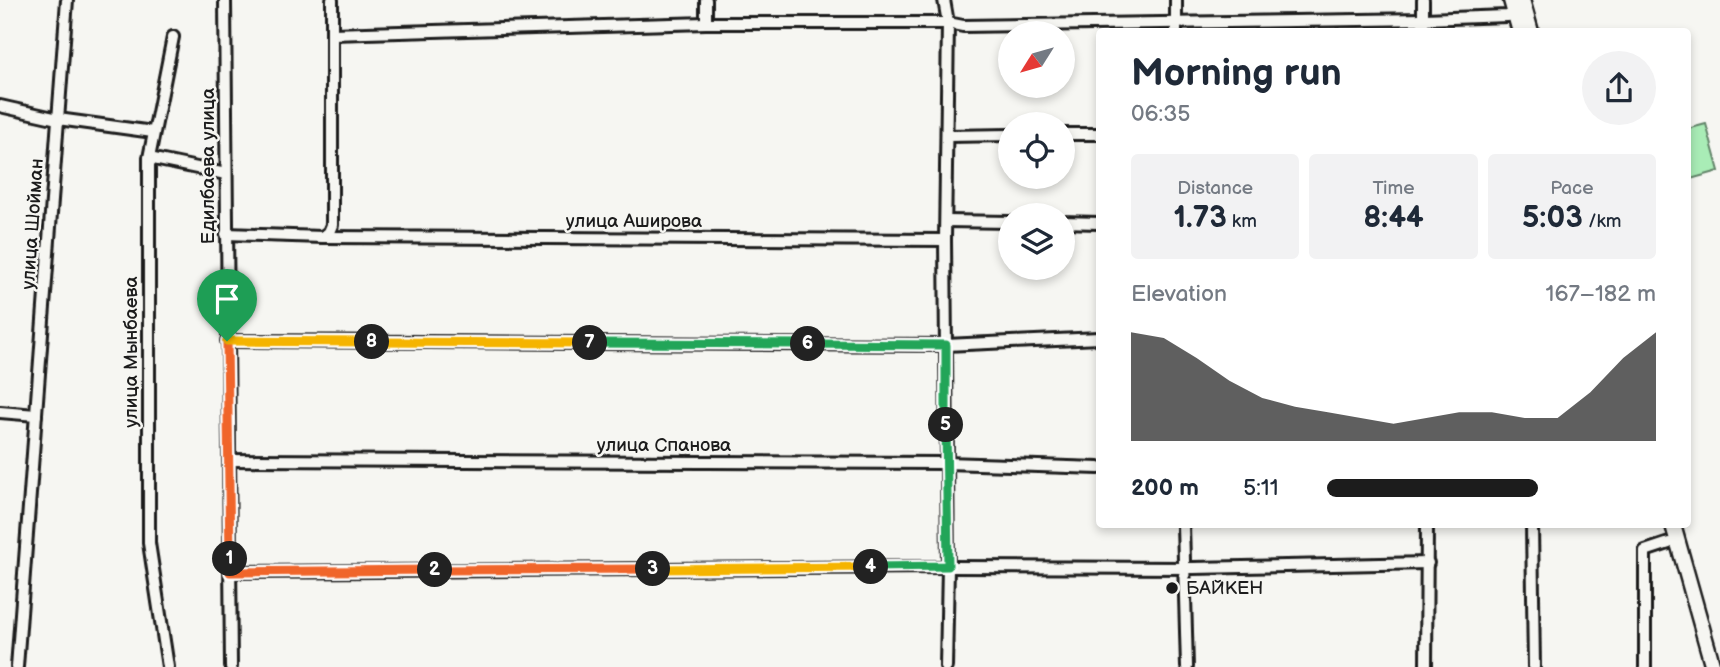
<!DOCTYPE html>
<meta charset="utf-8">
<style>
:root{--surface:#fff;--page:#f2f2f3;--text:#1f2937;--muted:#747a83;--accent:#1c1c1c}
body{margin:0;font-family:"Balsamiq Sans",sans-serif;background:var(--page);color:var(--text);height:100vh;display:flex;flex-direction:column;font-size:26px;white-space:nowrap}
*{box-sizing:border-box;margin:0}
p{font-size:23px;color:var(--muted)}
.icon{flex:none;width:38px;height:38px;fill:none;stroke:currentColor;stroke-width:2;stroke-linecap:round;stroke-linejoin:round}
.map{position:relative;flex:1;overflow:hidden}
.side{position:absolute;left:1096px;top:28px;width:595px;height:500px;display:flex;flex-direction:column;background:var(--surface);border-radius:7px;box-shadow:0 4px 10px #0003}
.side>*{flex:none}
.needle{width:46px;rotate:233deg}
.tools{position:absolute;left:998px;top:21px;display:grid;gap:14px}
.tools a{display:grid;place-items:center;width:77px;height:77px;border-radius:50%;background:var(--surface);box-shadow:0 4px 10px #0003;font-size:35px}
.pin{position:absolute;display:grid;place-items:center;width:60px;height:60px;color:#fff;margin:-72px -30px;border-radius:50% 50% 50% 0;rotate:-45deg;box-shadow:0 0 7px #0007}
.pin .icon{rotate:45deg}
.km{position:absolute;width:35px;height:35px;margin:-18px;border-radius:50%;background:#222;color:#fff;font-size:19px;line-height:35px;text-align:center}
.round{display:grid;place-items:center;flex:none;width:74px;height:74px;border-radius:37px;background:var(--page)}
.overview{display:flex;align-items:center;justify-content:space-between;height:119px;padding:0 35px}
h1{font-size:38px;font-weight:700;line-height:52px}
.metrics{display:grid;grid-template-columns:repeat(3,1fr);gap:10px;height:119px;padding:7px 35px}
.metrics div{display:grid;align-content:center;border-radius:7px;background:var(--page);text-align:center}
.metrics b{font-size:30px;font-weight:700}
.metrics small{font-size:19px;font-weight:400}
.metrics p{font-size:19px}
.chart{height:196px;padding:14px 35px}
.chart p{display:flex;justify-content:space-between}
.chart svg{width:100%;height:126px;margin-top:7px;fill:var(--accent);opacity:.7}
ul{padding:0 35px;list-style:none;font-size:23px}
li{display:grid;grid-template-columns:112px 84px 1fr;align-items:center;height:52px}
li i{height:18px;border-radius:9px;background:var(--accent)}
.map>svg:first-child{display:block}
.pitch{fill:#a9ecb6;stroke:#628469;stroke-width:2}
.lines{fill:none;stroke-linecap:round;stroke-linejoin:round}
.minor-casing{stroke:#1c1c1c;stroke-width:16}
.major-casing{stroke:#1c1c1c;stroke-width:19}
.minor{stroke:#f6f6f2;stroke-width:10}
.major{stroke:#f6f6f2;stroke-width:14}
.split-1-casing{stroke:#fff;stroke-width:14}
.split-2-casing{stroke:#fff;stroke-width:14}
.split-3-casing{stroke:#fff;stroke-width:14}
.split-4-casing{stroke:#fff;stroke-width:14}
.split-5-casing{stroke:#fff;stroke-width:14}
.split-6-casing{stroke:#fff;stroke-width:14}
.split-7-casing{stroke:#fff;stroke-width:14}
.split-8-casing{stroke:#fff;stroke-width:14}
.split-9-casing{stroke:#fff;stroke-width:14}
.split-1{stroke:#f0652b;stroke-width:9}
.split-2{stroke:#f0652b;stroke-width:9}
.split-3{stroke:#f0652b;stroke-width:9}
.split-4{stroke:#f5b400;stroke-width:9}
.split-5{stroke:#22a559;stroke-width:9}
.split-6{stroke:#22a559;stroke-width:9}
.split-7{stroke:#22a559;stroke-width:9}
.split-8{stroke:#f5b400;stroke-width:9}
.split-9{stroke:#f5b400;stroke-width:9}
.poi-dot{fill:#1c1c1c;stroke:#f6f6f2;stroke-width:2.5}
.labels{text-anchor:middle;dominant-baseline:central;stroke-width:5;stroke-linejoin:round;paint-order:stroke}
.street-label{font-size:19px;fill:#1c1c1c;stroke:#f6f6f2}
.poi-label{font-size:19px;fill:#1c1c1c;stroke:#f6f6f2;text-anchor:start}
</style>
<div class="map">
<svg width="1720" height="667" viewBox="0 0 1720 667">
<rect width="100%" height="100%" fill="#f6f6f2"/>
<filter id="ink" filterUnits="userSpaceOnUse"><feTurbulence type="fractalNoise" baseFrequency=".0143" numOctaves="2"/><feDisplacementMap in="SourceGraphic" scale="14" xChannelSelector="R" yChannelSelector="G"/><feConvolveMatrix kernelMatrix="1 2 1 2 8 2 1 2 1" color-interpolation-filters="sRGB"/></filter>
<g filter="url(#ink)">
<polygon class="pitch" points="1706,124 1719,171 1687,180 1687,129"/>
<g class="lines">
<defs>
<g id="minor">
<polyline points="225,0 231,667"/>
<polyline points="706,0 706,23"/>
<polyline points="944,0 948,23 963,26 1424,19 1507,16 1522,13"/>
<polyline points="1176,0 1176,32"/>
<polyline points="1423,0 1423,32"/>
<polyline points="332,34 706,23 948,23 945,240 948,567 946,667"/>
<polyline points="0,106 58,119 153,132"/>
<polyline points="1062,134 1099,134"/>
<polyline points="948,136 1010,135"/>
<polyline points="149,158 226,174"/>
<polyline points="946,221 1010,222"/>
<polyline points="1062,222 1099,223"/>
<polyline points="226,234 323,237 329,232 332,225 332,0"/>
<polyline points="323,237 945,240"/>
<polyline points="227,341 946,345 1099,338"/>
<polyline points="0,412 36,415"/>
<polyline points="229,460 946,463 1099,468"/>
<polyline points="1183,525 1187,667"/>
<polyline points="1532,525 1534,667"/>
<polyline points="230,572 948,567 1193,568 1428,563"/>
<polyline points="17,667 67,0"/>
<polyline points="168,667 149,543 149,158 173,37"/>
<polyline points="1426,667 1427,525"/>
<polyline points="1645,667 1645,551 1669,543"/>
</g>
<g id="major">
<polyline points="1511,0 1520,32"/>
<polyline points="1522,0 1531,32"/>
<polyline points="1673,525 1713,667"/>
</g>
</defs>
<use href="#minor" class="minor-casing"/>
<use href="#major" class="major-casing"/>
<use href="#minor" class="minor"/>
<use href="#major" class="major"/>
</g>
</g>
<g class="lines" filter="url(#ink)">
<defs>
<polyline id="split-1" points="227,341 230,559"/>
<polyline id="split-2" points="230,559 230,572 435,570"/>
<polyline id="split-3" points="435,570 653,569"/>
<polyline id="split-4" points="653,569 871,567"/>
<polyline id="split-5" points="871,567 948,566 946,425"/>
<polyline id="split-6" points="808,344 946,345 946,425"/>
<polyline id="split-7" points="590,343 808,344"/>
<polyline id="split-8" points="372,342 590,343"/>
<polyline id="split-9" points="227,341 372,342"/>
</defs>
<use href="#split-1" class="split-1-casing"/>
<use href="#split-2" class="split-2-casing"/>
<use href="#split-3" class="split-3-casing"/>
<use href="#split-4" class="split-4-casing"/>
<use href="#split-5" class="split-5-casing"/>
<use href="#split-6" class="split-6-casing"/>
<use href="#split-7" class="split-7-casing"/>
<use href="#split-8" class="split-8-casing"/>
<use href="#split-9" class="split-9-casing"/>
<use href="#split-1" class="split-1"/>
<use href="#split-2" class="split-2"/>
<use href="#split-3" class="split-3"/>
<use href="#split-4" class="split-4"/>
<use href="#split-5" class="split-5"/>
<use href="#split-6" class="split-6"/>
<use href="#split-7" class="split-7"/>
<use href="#split-8" class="split-8"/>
<use href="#split-9" class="split-9"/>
</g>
<circle class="poi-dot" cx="1172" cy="588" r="7"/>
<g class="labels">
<g class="street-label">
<text transform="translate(208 166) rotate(-90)">Едилбаева улица</text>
<text x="634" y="221">улица Аширова</text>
<text transform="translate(33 224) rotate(-86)">улица Шойман</text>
<text transform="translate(131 352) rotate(-90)">улица Мынбаева</text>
<text x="664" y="445">улица Спанова</text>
</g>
<g class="poi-label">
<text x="1186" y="588">БАЙКЕН</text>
</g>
</g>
</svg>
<div class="tools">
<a><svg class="needle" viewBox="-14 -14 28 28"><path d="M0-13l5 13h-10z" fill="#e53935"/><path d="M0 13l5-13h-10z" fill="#747a83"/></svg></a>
<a><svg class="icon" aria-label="locate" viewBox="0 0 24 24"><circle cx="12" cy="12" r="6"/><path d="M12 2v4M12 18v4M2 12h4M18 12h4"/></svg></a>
<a><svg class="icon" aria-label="layers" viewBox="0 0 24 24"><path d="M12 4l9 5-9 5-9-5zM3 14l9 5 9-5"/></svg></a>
</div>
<div class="pin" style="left:227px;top:341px;background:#1e9e55"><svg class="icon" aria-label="arrive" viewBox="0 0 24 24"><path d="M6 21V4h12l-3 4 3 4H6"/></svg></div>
<b class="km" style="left:230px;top:559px">1</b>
<b class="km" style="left:435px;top:570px">2</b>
<b class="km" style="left:653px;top:569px">3</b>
<b class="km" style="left:871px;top:567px">4</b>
<b class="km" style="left:946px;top:425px">5</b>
<b class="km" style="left:808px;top:344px">6</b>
<b class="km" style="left:590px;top:343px">7</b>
<b class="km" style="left:372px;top:342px">8</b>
<section class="side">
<div class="overview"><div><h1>Morning run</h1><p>06:35</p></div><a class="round"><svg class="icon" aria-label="share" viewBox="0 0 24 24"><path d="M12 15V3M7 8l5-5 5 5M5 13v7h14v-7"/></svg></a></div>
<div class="metrics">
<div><p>Distance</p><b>1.73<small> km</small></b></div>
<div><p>Time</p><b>8:44</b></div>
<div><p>Pace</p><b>5:03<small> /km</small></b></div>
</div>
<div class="chart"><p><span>Elevation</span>167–182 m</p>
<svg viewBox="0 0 160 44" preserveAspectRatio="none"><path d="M0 44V6L10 8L20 15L30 23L40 29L50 32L60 34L70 36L80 38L90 36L100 34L110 34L120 36L130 36L140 27L150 15L160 6V44z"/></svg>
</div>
<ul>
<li><b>200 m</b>5:11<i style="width:64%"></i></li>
</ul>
</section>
</div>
